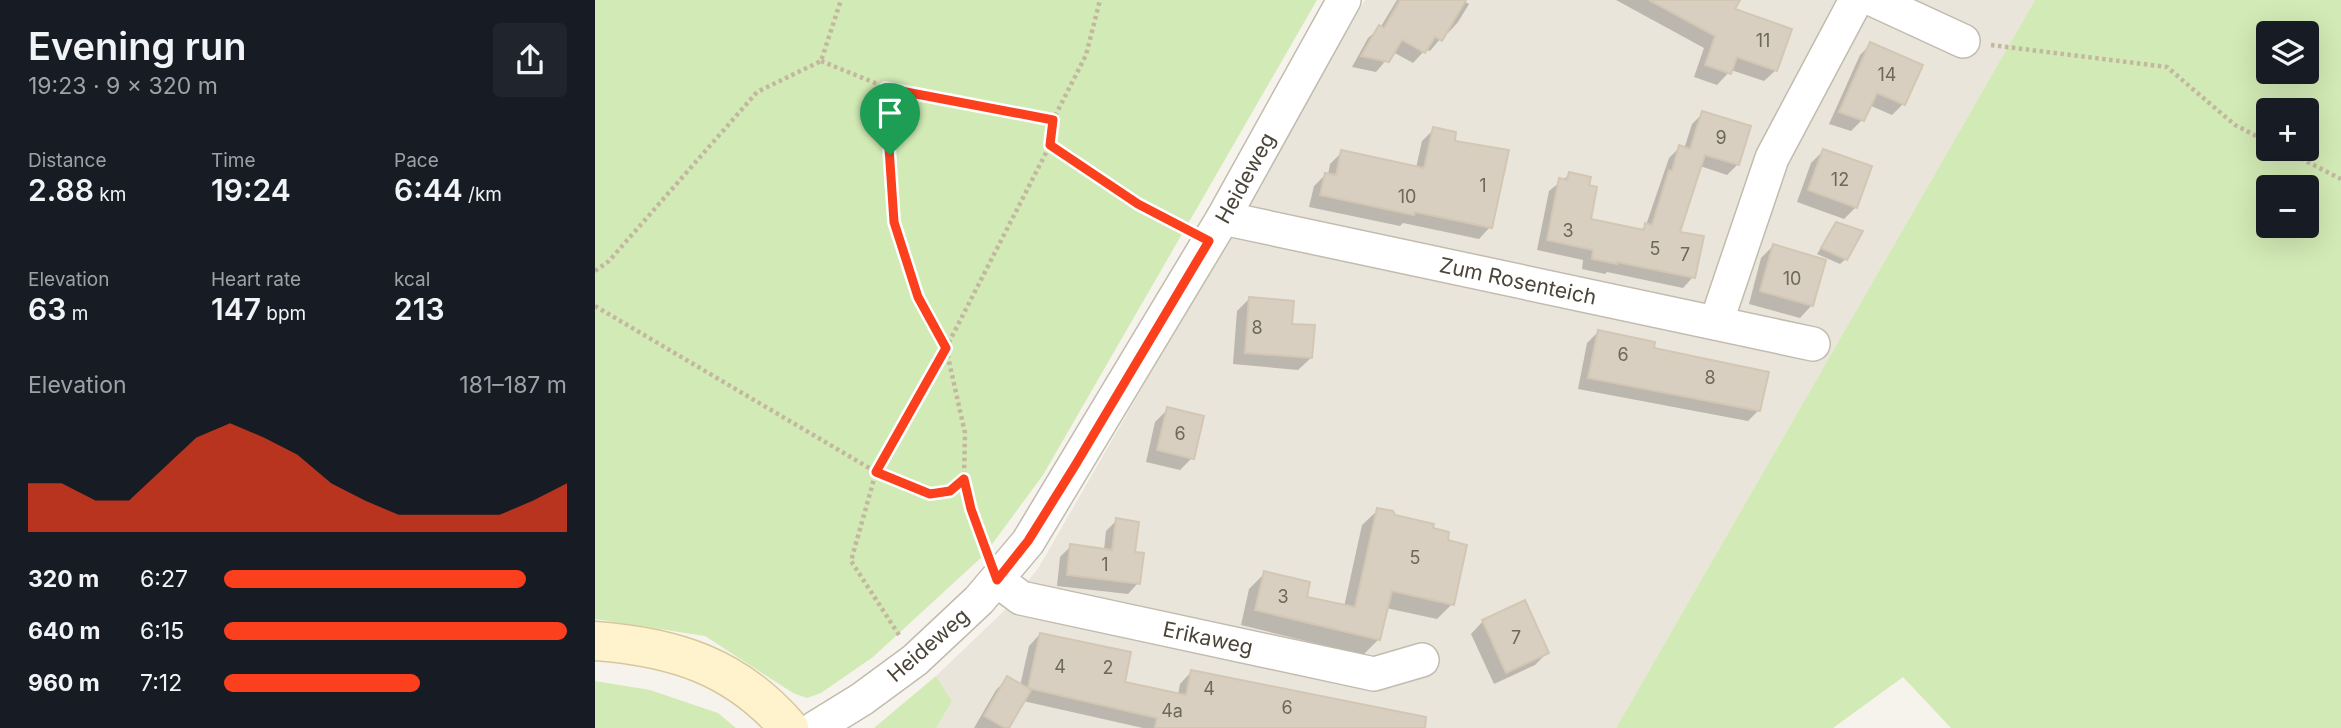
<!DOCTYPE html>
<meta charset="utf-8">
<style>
:root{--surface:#171b24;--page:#20242c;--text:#f1f3f6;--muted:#9ea1a6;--accent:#fc3f1d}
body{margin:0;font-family:Inter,sans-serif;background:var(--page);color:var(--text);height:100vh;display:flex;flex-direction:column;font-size:26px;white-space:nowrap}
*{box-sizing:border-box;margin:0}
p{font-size:23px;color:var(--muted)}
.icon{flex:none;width:38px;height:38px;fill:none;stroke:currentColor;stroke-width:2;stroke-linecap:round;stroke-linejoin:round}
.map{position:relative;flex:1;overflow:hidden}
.details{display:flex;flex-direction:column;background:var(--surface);width:595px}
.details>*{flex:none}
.fabs{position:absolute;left:1661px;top:21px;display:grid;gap:14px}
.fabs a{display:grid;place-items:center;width:63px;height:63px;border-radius:7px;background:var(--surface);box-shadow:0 7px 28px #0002;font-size:35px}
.pin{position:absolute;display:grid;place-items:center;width:60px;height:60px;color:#fff;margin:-72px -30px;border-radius:50% 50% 50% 0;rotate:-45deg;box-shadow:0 0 7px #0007}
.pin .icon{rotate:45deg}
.round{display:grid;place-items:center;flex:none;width:74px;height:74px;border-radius:7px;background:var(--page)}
.headline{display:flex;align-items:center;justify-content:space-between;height:119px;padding:0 28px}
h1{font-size:38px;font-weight:600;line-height:52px}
.metrics{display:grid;grid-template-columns:repeat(3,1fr);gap:10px;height:119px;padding:7px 28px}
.metrics div{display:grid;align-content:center}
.metrics b{font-size:30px;font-weight:600}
.metrics small{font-size:19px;font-weight:400}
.metrics p{font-size:19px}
.chart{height:196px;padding:14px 28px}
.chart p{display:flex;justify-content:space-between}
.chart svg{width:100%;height:126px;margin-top:7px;fill:var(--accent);opacity:.7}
ul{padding:0 28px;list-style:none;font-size:23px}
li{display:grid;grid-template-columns:112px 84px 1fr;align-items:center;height:52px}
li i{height:18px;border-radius:9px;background:var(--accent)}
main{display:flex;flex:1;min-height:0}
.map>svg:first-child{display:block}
.residential{fill:#eae5da}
.green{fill:#d2eab5;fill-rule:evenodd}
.shadow{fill:#0003}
.building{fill:#d8cfc1;stroke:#d3c7b4;stroke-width:2}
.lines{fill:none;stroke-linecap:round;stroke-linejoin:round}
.street-casing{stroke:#c2bbae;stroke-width:36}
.secondary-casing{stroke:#d6c79b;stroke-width:41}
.path{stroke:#c4b79f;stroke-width:4.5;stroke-dasharray:3.5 3.5;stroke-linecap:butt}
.street{stroke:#fff;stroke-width:33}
.secondary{stroke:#fff3cd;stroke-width:38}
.route-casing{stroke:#fff;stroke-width:14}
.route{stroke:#fc3f1d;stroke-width:9}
.labels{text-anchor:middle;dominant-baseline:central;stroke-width:5;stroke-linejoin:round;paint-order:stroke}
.number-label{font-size:18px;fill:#6e675b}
.street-label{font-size:21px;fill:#4b4439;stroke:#fff}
</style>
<main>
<section class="details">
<div class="headline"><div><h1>Evening run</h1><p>19:23 · 9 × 320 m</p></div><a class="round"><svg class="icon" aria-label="share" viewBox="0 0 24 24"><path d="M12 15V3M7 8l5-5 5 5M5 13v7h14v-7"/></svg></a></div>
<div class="metrics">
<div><p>Distance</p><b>2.88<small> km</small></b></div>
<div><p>Time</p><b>19:24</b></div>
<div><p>Pace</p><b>6:44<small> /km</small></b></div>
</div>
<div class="metrics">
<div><p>Elevation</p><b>63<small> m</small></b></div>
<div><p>Heart rate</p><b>147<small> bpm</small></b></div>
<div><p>kcal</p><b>213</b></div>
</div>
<div class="chart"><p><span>Elevation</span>181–187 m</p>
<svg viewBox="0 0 160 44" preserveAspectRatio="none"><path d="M0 44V27L10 27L20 33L30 33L40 22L50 11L60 6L70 11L80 17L90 27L100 33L110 38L120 38L130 38L140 38L150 33L160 27V44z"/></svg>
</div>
<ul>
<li><b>320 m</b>6:27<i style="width:88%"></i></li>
<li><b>640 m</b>6:15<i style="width:100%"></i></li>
<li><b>960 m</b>7:12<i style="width:57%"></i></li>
</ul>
</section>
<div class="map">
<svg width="1746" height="728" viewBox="0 0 1746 728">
<rect width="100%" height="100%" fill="#f6f3ec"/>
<polygon class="residential" points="770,0 1440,0 1021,728 341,728 357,701 341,676 412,608 444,567"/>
<g class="green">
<polygon points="0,0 722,0 448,475 389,555 278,657 226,693 212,698 198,693 110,636 0,619"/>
<path d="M1440,0H1746V728H1356L1308,677L1238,728H1021ZM1673,33H1712V72H1673ZM1712,110V149H1673V110ZM1712,187V226H1673V187Z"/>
<polygon points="341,676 357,701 341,728 279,728"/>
<polygon points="0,681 55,690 123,713 141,728 0,728"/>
</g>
<g class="shadow">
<polygon points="802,0 867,0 874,4 863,22 853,33 851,32 835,51 831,49 818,63 798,52 781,72 757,67 773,38 785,28"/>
<polygon points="1021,0 1143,0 1137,10 1181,70 1169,81 1136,70 1122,85 1099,77 1109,48"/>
<polygon points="1276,44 1325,66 1308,104 1297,115 1274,105 1267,120 1256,131 1234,124 1265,55"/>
<polygon points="1108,113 1143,164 1132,175 1105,166 1083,233 1098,277 1088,288 1012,272 1010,274 987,269 988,260 942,250 954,191 975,174 994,220 1045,231 1051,225 1074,158 1085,147 1089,149 1097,124"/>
<polygon points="839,129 858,142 895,227 884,239 808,223 805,226 714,207 719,186 730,175 733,175 735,164 747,152 821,168 827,141"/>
<polygon points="1228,151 1261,207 1249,219 1202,202 1216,163"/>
<polygon points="1241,224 1251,259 1245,264 1222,254"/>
<polygon points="1178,246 1217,305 1205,318 1154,304 1166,258"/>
<polygon points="654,299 695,325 716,358 703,370 638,364 642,311"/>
<polygon points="1003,332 1057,349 1164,410 1153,421 983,389 992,343"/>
<polygon points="573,409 597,458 585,470 551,462 560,422"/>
<polygon points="783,510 799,517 857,604 842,619 791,608 784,639 768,655 646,625 654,589 670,573 710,598 749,607 767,525"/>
<polygon points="522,520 538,554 543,583 533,594 462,586 465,557 476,546 509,550 511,531"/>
<polygon points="888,621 952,653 940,665 899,684 876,634"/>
<polygon points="445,634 528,683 583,695 585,684 596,672 792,728 548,728 428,701 412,728 379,728 401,690 412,679 425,686 434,646"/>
</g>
<g class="building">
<polygon points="805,0 871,0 847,41 840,37 830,53 807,40 794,62 766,56 784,25 789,28"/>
<polygon points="1054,0 1145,0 1140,9 1197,29 1182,71 1142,57 1136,74 1110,65 1120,36"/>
<polygon points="1275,42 1328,65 1310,105 1282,93 1269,121 1244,112"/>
<polygon points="1107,111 1156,126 1144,165 1110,155 1085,232 1109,236 1100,278 1022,262 1022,264 997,259 998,250 952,240 964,178 972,180 974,172 996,177 994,185 1002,187 996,219 1049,230 1050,223 1057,225 1074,170 1077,171 1084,145 1095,149"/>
<polygon points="838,127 861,132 860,141 914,150 897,228 820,212 819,215 725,195 730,173 741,175 746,150 829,168"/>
<polygon points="1228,149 1277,166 1262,208 1213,190"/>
<polygon points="1241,222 1268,231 1252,260 1226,248"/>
<polygon points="1178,244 1231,260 1218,306 1165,291"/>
<polygon points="654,297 699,301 697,324 720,325 717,358 650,353"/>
<polygon points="1003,330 1060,342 1059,348 1174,372 1165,411 993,378"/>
<polygon points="572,407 609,416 599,459 562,450"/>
<polygon points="782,508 798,511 800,515 839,524 838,528 854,532 853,540 872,545 859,605 797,591 785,640 660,610 669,571 715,582 712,597 760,607"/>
<polygon points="521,518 544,522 540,552 549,553 545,584 472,575 475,544 517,550"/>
<polygon points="930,600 954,653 911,673 887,620"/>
<polygon points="445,633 536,652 530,682 591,695 596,670 831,717 830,728 560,728 562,718 433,688 436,690 414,728 410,728 389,716 412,676 433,688"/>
</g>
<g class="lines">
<defs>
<g id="street">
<polyline points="1279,0 1368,41"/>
<polyline points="628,218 1218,344"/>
<polyline points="1121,323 1177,158 1261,0"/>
<polyline points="402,580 426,598 779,674 827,660"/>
<polyline points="220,728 267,699 320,660 384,600 433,542 628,218 749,0"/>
</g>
<path id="secondary" d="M0,641C79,647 141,666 194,728"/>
</defs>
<use href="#street" class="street-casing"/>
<use href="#secondary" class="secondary-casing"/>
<g class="path">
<polyline points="1396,45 1572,67 1640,125 1673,142"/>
<polyline points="226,61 290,87 458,120"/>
<polyline points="455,145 543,204 588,228"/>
<polyline points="1687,149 1746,179"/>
<polyline points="0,271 14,261 162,92 226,61 246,0"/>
<polyline points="0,306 281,472 336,494 355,491 369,479 370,433 351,348 323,297 299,221 290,87"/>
<polyline points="369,479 376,509 390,547"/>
<polyline points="304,635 256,561 281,472 351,348 455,145 458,120 491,55 505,0"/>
</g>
<use href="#street" class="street"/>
<use href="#secondary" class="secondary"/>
</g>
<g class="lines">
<defs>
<polygon id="route" points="290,88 458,120 455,145 543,204 614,241 481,464 433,541 402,580 376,509 369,479 355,491 335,494 281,472 351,348 323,297 299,222"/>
</defs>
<use href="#route" class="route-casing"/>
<use href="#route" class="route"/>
</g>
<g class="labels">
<g class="number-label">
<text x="1168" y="40">11</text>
<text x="1292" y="74">14</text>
<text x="1126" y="137">9</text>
<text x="1245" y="179">12</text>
<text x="888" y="185">1</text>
<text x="812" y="196">10</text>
<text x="973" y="230">3</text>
<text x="1060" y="248">5</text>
<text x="1090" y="254">7</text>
<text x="1197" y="278">10</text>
<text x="662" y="327">8</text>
<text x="1028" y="354">6</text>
<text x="1115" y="377">8</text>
<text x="585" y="433">6</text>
<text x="820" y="557">5</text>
<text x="510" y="564">1</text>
<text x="688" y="596">3</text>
<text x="921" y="637">7</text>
<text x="465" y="666">4</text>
<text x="513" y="667">2</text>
<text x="614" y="688">4</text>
<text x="692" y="707">6</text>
<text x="577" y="710">4a</text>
</g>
<g class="street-label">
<text transform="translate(650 178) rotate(-61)">Heideweg</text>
<text transform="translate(923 281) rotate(12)">Zum Rosenteich</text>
<text transform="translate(613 638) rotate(12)">Erikaweg</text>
<text transform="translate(333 645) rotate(-41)">Heideweg</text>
</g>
</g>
</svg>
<div class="fabs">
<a><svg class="icon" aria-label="layers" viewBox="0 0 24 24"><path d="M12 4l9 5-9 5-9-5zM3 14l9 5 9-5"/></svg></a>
<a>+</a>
<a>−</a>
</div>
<div class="pin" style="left:295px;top:155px;background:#1e9e55"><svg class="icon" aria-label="arrive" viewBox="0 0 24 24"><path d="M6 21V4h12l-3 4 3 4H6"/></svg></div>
</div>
</main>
